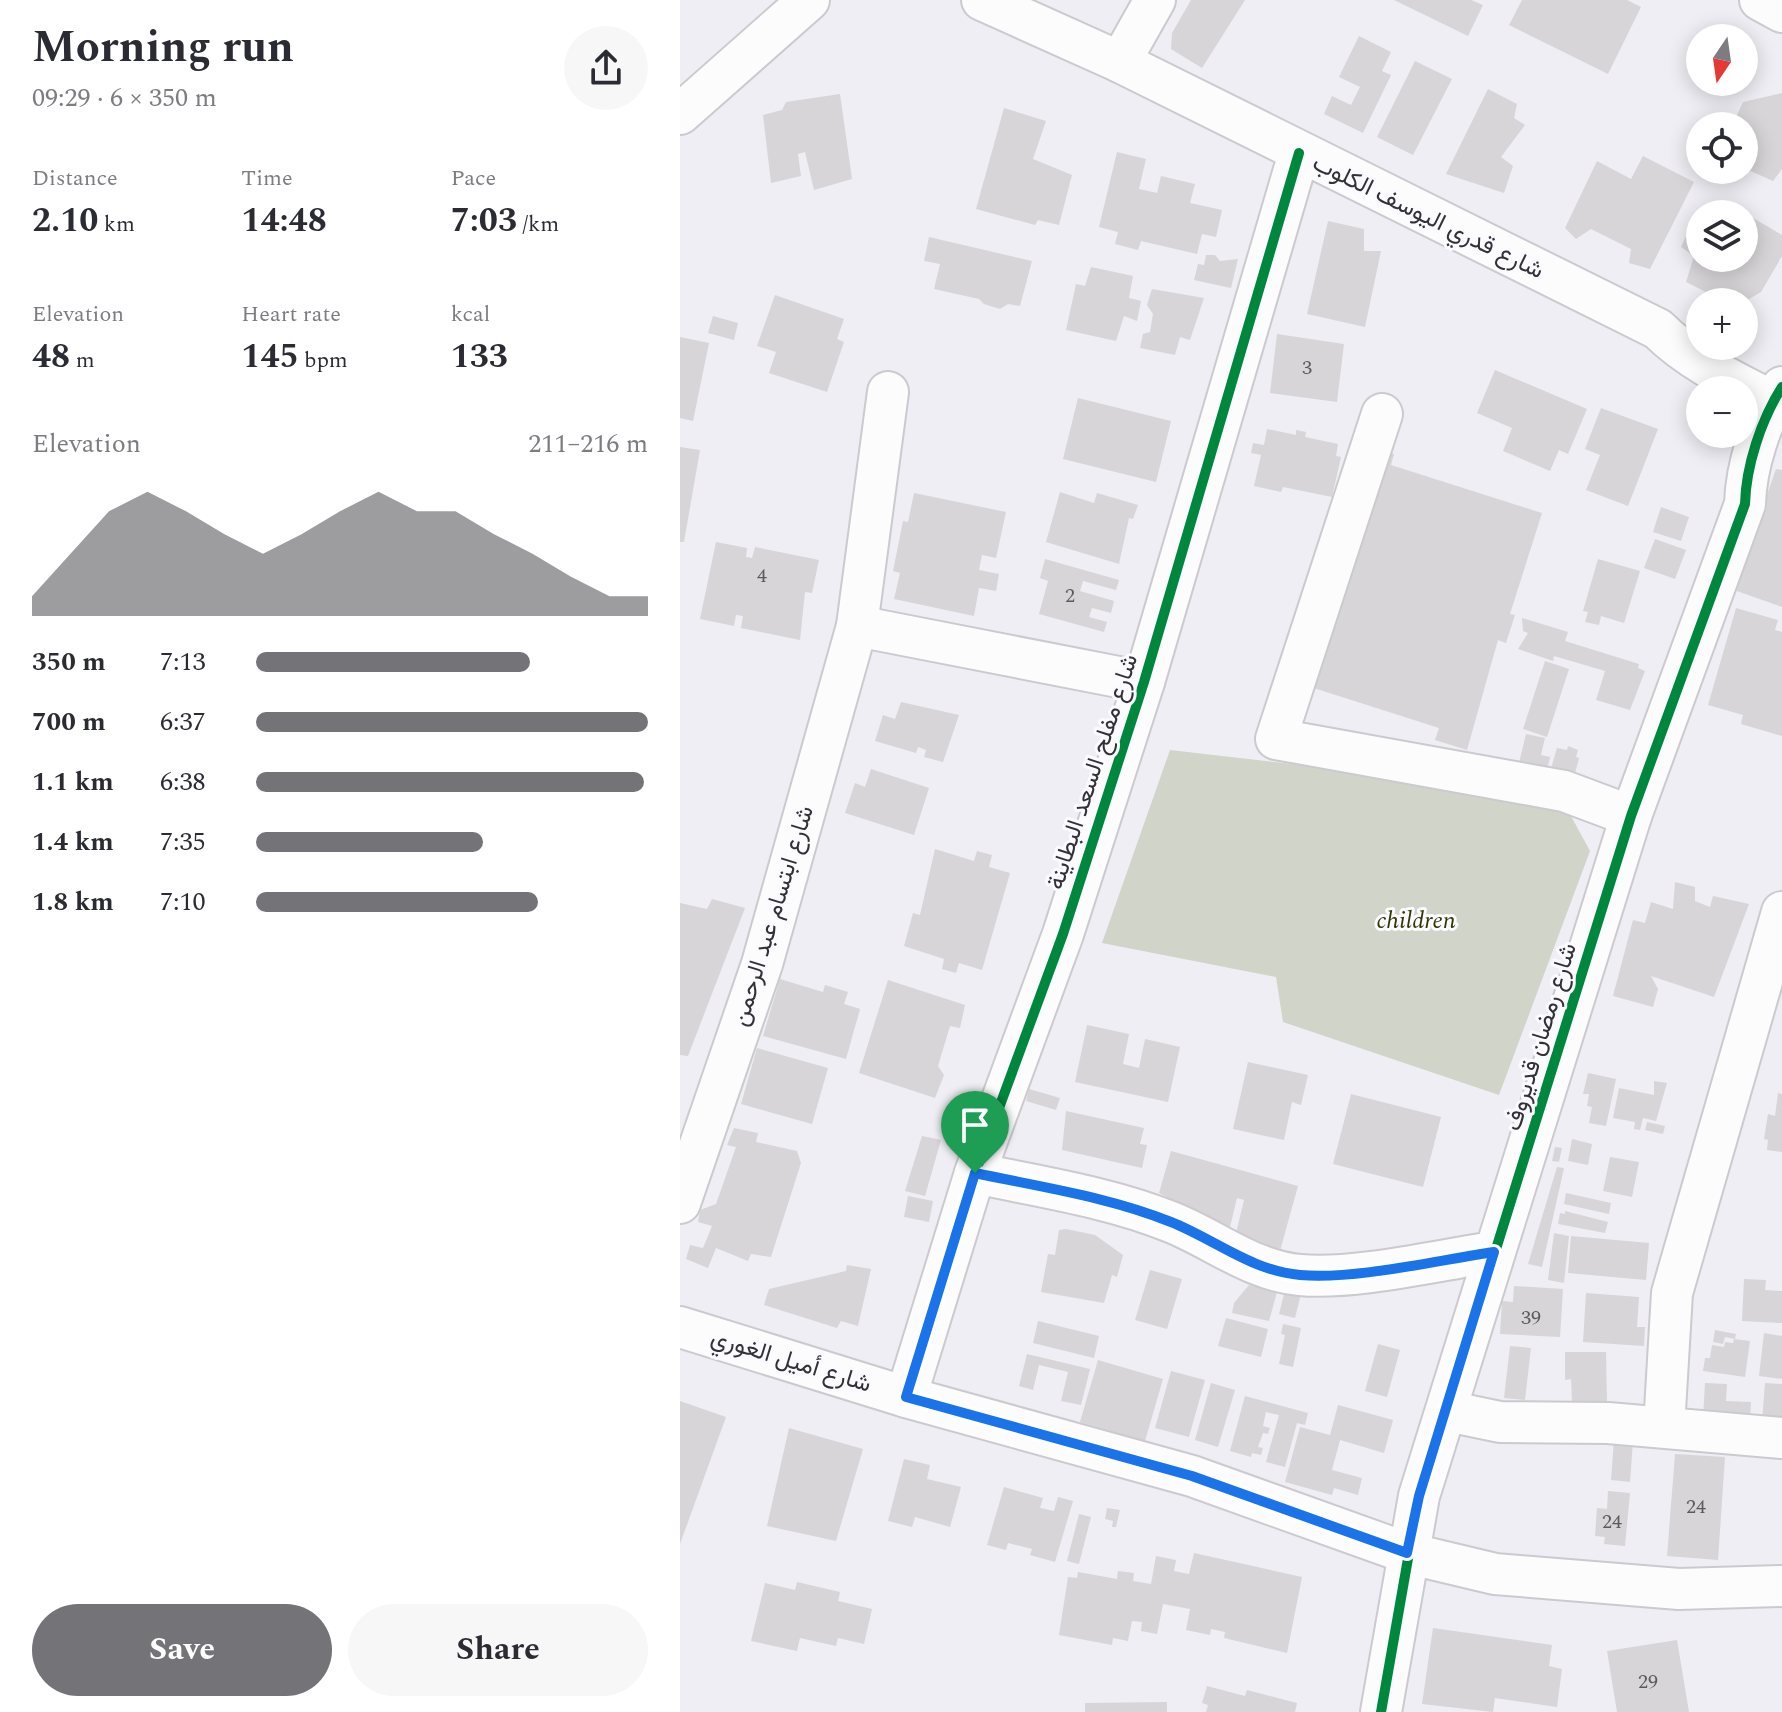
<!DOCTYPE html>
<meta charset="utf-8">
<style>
:root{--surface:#fff;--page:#f7f7f7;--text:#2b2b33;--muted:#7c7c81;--accent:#747478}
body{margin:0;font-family:Spectral,Vazirmatn,serif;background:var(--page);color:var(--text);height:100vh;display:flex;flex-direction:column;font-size:30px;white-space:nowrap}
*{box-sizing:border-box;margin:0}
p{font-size:26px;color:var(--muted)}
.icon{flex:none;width:44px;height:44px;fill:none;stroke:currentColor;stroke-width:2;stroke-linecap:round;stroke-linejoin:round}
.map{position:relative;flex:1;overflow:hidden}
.drawer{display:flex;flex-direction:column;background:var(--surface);width:680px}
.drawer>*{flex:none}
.needle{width:52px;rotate:193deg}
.fabs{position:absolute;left:1006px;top:24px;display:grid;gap:16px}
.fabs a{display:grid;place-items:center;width:72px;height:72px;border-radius:50%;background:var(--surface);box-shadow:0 4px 20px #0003;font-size:40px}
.pin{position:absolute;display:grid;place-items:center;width:68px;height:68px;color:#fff;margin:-82px -34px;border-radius:50% 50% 50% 0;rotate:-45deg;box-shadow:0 0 8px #0007}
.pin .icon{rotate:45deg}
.round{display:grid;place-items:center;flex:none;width:84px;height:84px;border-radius:42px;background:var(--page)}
.overview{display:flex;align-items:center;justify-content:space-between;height:136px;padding:0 32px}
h1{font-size:44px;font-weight:700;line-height:60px}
.stats{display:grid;grid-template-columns:repeat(3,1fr);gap:12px;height:136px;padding:8px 32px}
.stats div{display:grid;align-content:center}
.stats b{font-size:34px;font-weight:700}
.stats small{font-size:22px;font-weight:400}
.stats p{font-size:22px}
.chart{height:224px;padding:16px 32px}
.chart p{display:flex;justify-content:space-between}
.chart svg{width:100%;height:144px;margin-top:8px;fill:var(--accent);opacity:.7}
.primary-button{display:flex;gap:16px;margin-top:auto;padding:16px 32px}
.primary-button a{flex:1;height:92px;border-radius:48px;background:var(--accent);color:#fff;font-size:32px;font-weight:700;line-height:92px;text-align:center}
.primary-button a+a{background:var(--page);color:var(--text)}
ul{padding:0 32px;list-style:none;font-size:26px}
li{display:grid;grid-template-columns:128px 96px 1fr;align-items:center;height:60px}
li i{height:20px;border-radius:10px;background:var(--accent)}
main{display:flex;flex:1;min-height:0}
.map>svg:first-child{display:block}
.green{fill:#d1d4c9}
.building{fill:#d7d5d7}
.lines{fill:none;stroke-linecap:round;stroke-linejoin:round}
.minor-casing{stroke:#cacacf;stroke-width:44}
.minor{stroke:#fcfcfd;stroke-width:40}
.cycleway-casing{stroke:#fafaff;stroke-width:15}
.cycleway{stroke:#00873e;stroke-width:10}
.route-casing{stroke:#fff;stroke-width:16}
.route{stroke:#1a73e8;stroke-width:10}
.labels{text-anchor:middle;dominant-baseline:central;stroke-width:6;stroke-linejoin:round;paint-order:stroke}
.number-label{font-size:20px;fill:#5b5b5e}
.street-label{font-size:24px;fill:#323236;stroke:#fafaff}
.park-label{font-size:24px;font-style:italic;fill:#323702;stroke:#fafaff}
</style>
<main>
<section class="drawer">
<div class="overview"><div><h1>Morning run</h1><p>09:29 · 6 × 350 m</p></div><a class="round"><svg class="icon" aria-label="share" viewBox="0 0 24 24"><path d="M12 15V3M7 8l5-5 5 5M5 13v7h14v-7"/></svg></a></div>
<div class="stats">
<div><p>Distance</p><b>2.10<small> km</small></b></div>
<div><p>Time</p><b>14:48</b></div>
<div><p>Pace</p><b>7:03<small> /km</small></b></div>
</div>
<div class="stats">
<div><p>Elevation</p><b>48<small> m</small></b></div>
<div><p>Heart rate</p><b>145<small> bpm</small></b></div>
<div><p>kcal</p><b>133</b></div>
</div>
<div class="chart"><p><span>Elevation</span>211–216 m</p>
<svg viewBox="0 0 160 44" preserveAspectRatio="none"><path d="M0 44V38L10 25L20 12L30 6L40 12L50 19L60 25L70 19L80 12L90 6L100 12L110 12L120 19L130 25L140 32L150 38L160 38V44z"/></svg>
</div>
<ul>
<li><b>350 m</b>7:13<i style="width:70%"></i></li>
<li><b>700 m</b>6:37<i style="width:100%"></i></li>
<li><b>1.1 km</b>6:38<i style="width:99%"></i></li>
<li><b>1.4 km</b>7:35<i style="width:58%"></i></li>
<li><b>1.8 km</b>7:10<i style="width:72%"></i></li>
</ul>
<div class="primary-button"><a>Save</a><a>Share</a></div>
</section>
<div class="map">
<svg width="1102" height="1712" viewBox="0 0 1102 1712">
<rect width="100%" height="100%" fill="#eeeef4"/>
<polygon class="green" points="490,750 674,771 885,805 910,851 819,1095 603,1022 596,977 422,943"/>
<g class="building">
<polygon points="511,0 565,0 522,68 491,49 492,33"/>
<polygon points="714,0 791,0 803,5 788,36"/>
<polygon points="842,0 947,0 961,7 928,74 829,25"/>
<polygon points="679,36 711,52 702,71 711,75 683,133 644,114 652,96 671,105 680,87 659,77"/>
<polygon points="735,61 772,79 733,155 697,137"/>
<polygon points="808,89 837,104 834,118 845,125 821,157 833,166 824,193 766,174"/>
<polygon points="1102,93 1102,169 1093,181 1064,168 1064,126 1052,126 1063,102"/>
<polygon points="160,94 172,179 134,190 125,152 118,154 121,176 91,183 83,115 102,110 106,102"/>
<polygon points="324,108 366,121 353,159 392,175 379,225 358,220 355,225 296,209"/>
<polygon points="437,152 466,159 459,189 477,193 481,176 515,184 510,203 542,210 536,237 522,234 517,254 461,241 458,250 435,244 438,232 419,227"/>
<polygon points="963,156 1014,182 970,269 949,263 951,249 911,229 896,239 885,228 917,161 951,179"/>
<polygon points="1044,201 1102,235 1102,256 1081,292 1064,302 1046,302 1006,282 1014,256 1001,247 1012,223 1020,227 1020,258 1064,258 1064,214 1037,214"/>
<polygon points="648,221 684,229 684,251 701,251 685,327 627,314"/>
<polygon points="249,237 352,261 340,306 328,304 320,309 304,304 299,299 254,289 260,264 244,261"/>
<polygon points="526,255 535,255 540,261 558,259 551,288 514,280 518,264 524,265"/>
<polygon points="411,267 453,276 449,298 461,301 457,321 444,316 436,341 386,330 396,284 405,286"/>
<polygon points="472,289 524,298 510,340 500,337 495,355 460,348 463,334 470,332 473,314 467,305"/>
<polygon points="95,295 164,319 157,339 164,342 147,392 89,373 96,352 77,346"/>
<polygon points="33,316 58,323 54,340 28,333"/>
<polygon points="597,334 664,344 657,402 590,393"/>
<polygon points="0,337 29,343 13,421 0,418"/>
<polygon points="815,370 907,409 888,454 879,450 870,471 823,451 832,428 797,413"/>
<polygon points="398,398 491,421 476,482 383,459"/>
<polygon points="921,408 978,429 948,506 906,490 920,455 905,449"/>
<polygon points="587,429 616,435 616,430 626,432 625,437 658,444 656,456 661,457 652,497 603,487 601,492 574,486 581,455 571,453 573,443 584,445"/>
<polygon points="0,447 20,450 4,542 0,542"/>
<polygon points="699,450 714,454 711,465 862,513 830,614 835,615 826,643 818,640 787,750 755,740 759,728 618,683"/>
<polygon points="1096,469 1102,470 1102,607 1054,590"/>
<polygon points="380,492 414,503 417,493 458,505 453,519 449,518 439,564 366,542"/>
<polygon points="234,493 326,512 316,558 302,555 299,570 319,574 316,591 299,588 294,616 214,599 220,573 213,571 223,521 228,522"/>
<polygon points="981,507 1009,517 1001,541 973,532"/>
<polygon points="975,539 1006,550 995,579 964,568"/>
<polygon points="36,542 67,548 66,557 72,558 75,547 139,560 132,593 125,592 120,640 61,628 63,616 56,615 54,626 20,619"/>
<polygon points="365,559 439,580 436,590 403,581 400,591 434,601 431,613 412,608 409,617 427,622 424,632 359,614 368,581 360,578"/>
<polygon points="918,559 960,571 944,623 921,616 919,625 905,622 908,612 903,611"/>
<polygon points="1056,608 1098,620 1095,630 1102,632 1102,736 1061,724 1063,715 1028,705"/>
<polygon points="842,618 888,632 885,641 959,664 958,668 965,671 950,710 916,700 925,671 874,656 873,661 838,649 848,633 843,631"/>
<polygon points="865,661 889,669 867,737 843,729"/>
<polygon points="221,702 279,715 263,762 244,757 246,750 238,747 236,753 195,741 203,715 215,719"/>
<polygon points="846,734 865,738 861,755 870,757 866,775 839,763"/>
<polygon points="888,746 898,750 896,757 899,758 893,781 869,775 877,748 887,750"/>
<polygon points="191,769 249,788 234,835 165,813 175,783 185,787"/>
<polygon points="255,849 294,861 297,851 312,855 309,867 330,873 302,970 279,963 276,973 262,969 264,959 224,946 233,913 240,915"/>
<polygon points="995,882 1015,887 1015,901 1030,907 1033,896 1069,904 1034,997 971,976 978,989 973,1007 933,996 953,920 965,923 971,902 993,909"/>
<polygon points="32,899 65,908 8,1056 0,1055 0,903 27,909"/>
<polygon points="100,979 143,992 145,985 168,992 164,1004 180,1009 166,1059 83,1036"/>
<polygon points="208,980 285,1005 280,1028 270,1026 258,1066 264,1075 255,1098 179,1073"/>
<polygon points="407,1025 449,1034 443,1064 459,1068 465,1039 500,1047 488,1102 395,1082"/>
<polygon points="77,1048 148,1068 132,1124 61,1104"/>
<polygon points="568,1062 628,1075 621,1105 612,1102 604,1140 553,1129"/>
<polygon points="908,1073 936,1079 926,1126 909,1123 912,1107 907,1106 909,1094 903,1094"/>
<polygon points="974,1081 987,1083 976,1121 963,1118 960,1130 954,1129 955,1122 933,1118 939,1088 974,1095"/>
<polygon points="349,1089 380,1098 376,1110 346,1101"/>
<polygon points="1098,1093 1102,1094 1102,1152 1087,1150 1088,1140 1084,1139 1088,1114 1095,1116"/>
<polygon points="671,1094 761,1117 743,1187 653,1164"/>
<polygon points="386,1111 464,1128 460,1144 467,1145 462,1168 382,1150"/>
<polygon points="967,1122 985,1126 983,1134 965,1130"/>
<polygon points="54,1128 78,1133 76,1142 117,1151 121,1163 91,1257 71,1254 68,1261 36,1248 28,1268 6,1259 10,1245 23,1248 32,1226 18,1222 20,1210 36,1204 56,1147 47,1145"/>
<polygon points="242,1136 261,1140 245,1196 225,1191"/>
<polygon points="892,1139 912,1144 908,1165 888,1161"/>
<polygon points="875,1147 882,1148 879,1162 872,1161"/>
<polygon points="491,1151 618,1186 600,1251 555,1237 564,1200 557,1198 550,1227 522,1220 523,1215 479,1193"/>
<polygon points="930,1157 959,1162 952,1197 923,1191"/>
<polygon points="877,1167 884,1168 862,1267 848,1264"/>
<polygon points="886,1193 931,1203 929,1214 884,1204"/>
<polygon points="228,1196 253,1201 249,1222 224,1217"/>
<polygon points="885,1211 928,1222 925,1233 878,1224 880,1213 885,1214"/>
<polygon points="386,1229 415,1235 443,1255 437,1277 432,1275 424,1303 361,1292 368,1254 375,1255 379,1230"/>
<polygon points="874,1233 889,1236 884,1283 868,1280"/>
<polygon points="891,1236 969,1243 966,1280 888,1273"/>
<polygon points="167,1265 191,1269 178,1326 161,1321 157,1328 84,1305 89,1289 166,1271"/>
<polygon points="470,1270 502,1279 487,1329 455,1320"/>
<polygon points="1064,1279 1086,1280 1085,1290 1102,1291 1102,1323 1062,1321"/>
<polygon points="569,1285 597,1292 589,1321 552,1313 554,1303"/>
<polygon points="834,1286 883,1289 880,1337 820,1334 822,1301 833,1302"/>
<polygon points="605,1290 621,1294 615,1318 599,1314"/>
<polygon points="906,1293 959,1297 957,1327 965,1327 964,1346 903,1342"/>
<polygon points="546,1318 588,1329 581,1357 538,1346"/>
<polygon points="358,1321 419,1336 414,1358 353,1343"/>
<polygon points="603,1324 621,1328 613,1367 599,1364 605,1335 601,1334"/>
<polygon points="1035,1330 1056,1334 1055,1339 1045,1337 1043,1344 1033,1342"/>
<polygon points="1084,1333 1102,1336 1102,1379 1079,1376"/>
<polygon points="1054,1339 1070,1341 1065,1377 1023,1371 1025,1358 1030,1358 1032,1345 1044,1347 1045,1342 1053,1343"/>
<polygon points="698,1344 720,1350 707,1397 685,1391"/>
<polygon points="830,1346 851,1348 845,1400 824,1398"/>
<polygon points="885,1352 926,1352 927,1401 892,1401 891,1379 885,1380"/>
<polygon points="347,1354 410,1369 401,1405 381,1401 388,1372 359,1365 353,1390 339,1386"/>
<polygon points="418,1360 483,1379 465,1441 400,1422"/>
<polygon points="491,1371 525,1380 509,1437 475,1428"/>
<polygon points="531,1383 555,1390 538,1447 515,1440"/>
<polygon points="1025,1383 1047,1384 1046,1401 1071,1402 1070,1421 1023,1418"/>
<polygon points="1085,1383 1102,1384 1102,1423 1082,1421"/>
<polygon points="565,1396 628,1413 625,1425 617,1423 605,1467 586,1462 599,1415 586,1412 583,1426 590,1428 588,1434 583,1433 578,1447 583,1448 581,1455 572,1453 571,1457 550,1451"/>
<polygon points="0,1401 46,1417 0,1544"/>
<polygon points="658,1405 713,1420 704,1453 660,1440 652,1470 682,1478 678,1495 654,1488 652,1495 605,1482 620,1427 650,1435"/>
<polygon points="109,1428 183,1449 156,1541 87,1526"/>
<polygon points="934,1440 953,1441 950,1482 931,1480"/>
<polygon points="995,1454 1045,1457 1038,1560 987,1556"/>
<polygon points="224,1459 250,1465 247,1479 281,1487 270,1527 235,1517 232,1527 208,1521"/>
<polygon points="324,1487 363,1498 360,1508 374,1511 378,1497 393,1501 375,1562 350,1555 352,1549 328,1543 326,1550 307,1545"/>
<polygon points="928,1491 950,1493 945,1546 924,1544 925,1537 915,1536 917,1508 927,1509"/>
<polygon points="427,1508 440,1510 436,1527 432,1527 433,1521 425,1519"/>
<polygon points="399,1514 411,1517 399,1564 387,1561"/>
<polygon points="514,1553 622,1577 607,1653 544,1638 545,1632 531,1629 530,1635 506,1630 510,1609 483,1604 477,1634 461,1631 462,1622 452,1621 448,1641 433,1638 432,1645 379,1635 388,1577 397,1578 398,1572 437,1579 438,1571 454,1573 453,1581 471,1584 476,1556 496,1560 494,1571 509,1574"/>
<polygon points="117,1582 160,1592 158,1601 192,1609 184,1644 158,1638 156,1646 120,1638 117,1651 71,1641 85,1583 115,1590"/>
<polygon points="753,1628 872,1645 869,1666 882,1669 877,1707 815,1698 813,1712 742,1704"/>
<polygon points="997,1640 1009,1712 937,1712 927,1651"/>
<polygon points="527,1686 565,1696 567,1690 617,1703 615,1712 526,1712 528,1705 522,1703"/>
<polygon points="487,1702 487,1712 405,1712 405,1703"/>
</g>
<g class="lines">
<defs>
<g id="minor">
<path d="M302,0L440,62L978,329C1012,363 1059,384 1102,406"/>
<polyline points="1080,0 1102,12"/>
<polyline points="440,62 475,0"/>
<polyline points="0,114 129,0"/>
<polyline points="702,414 596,739 884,791 951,816"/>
<polyline points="177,626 464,682"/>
<path d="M295,1173C361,1187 429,1197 491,1222C534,1239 572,1271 620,1275C674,1280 759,1260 814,1252"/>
<polyline points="0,1203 82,964 177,626 208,392"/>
<polyline points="0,1327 226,1397 512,1476 727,1553 815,1574 999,1589 1102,1586"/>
<polyline points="226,1397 295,1173 383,934 464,682 619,153"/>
<polyline points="767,1411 820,1422 928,1423 1102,1438"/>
<polyline points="984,1427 992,1293 1102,912"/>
<path d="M701,1712L739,1496L951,816L1065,504C1066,466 1081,420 1102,387"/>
</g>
</defs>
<use href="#minor" class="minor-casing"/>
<use href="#minor" class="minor"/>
<defs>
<g id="cycleway">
<polyline points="226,1397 295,1173 383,934 464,682 619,153"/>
<path d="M701,1712L739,1496L951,816L1065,504C1066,466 1081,420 1102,387"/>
</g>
</defs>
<use href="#cycleway" class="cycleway-casing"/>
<use href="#cycleway" class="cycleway"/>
</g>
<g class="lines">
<defs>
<path id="route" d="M295,1173C361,1187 429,1197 491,1222C534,1239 572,1271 620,1275C674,1280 759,1260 814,1252L739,1496L727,1553L512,1476L226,1397Z"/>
</defs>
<use href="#route" class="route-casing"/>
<use href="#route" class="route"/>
</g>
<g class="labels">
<g class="number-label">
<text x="627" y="368">3</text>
<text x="82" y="576">4</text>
<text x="390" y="596">2</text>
<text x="851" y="1318">39</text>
<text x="1016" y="1507">24</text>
<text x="932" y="1522">24</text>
<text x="968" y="1682">29</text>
</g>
<g class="street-label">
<text transform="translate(748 217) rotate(26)">شارع قدري اليوسف الكلوب</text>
<text transform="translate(413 772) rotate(-72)">شارع مفلح السعد البطاينة</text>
<text transform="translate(93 916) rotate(-73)">شارع ابتسام عبد الرحمن</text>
<text transform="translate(861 1037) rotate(-73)">شارع رمضان قديروف</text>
<text transform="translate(111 1361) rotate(17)">شارع أميل الغوري</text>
</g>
<g class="park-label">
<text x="736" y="921">children</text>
</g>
</g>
</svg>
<div class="fabs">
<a><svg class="needle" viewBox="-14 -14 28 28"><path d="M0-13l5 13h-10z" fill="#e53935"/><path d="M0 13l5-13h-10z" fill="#7c7c81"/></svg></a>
<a><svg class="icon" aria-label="locate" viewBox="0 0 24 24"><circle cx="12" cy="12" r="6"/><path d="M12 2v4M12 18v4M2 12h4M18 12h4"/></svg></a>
<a><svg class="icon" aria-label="layers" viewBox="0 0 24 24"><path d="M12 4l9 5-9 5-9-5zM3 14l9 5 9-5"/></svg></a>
<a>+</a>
<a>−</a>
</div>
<div class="pin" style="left:295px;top:1173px;background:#1e9e55"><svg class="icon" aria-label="arrive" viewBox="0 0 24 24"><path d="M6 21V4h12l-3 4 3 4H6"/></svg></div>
</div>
</main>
